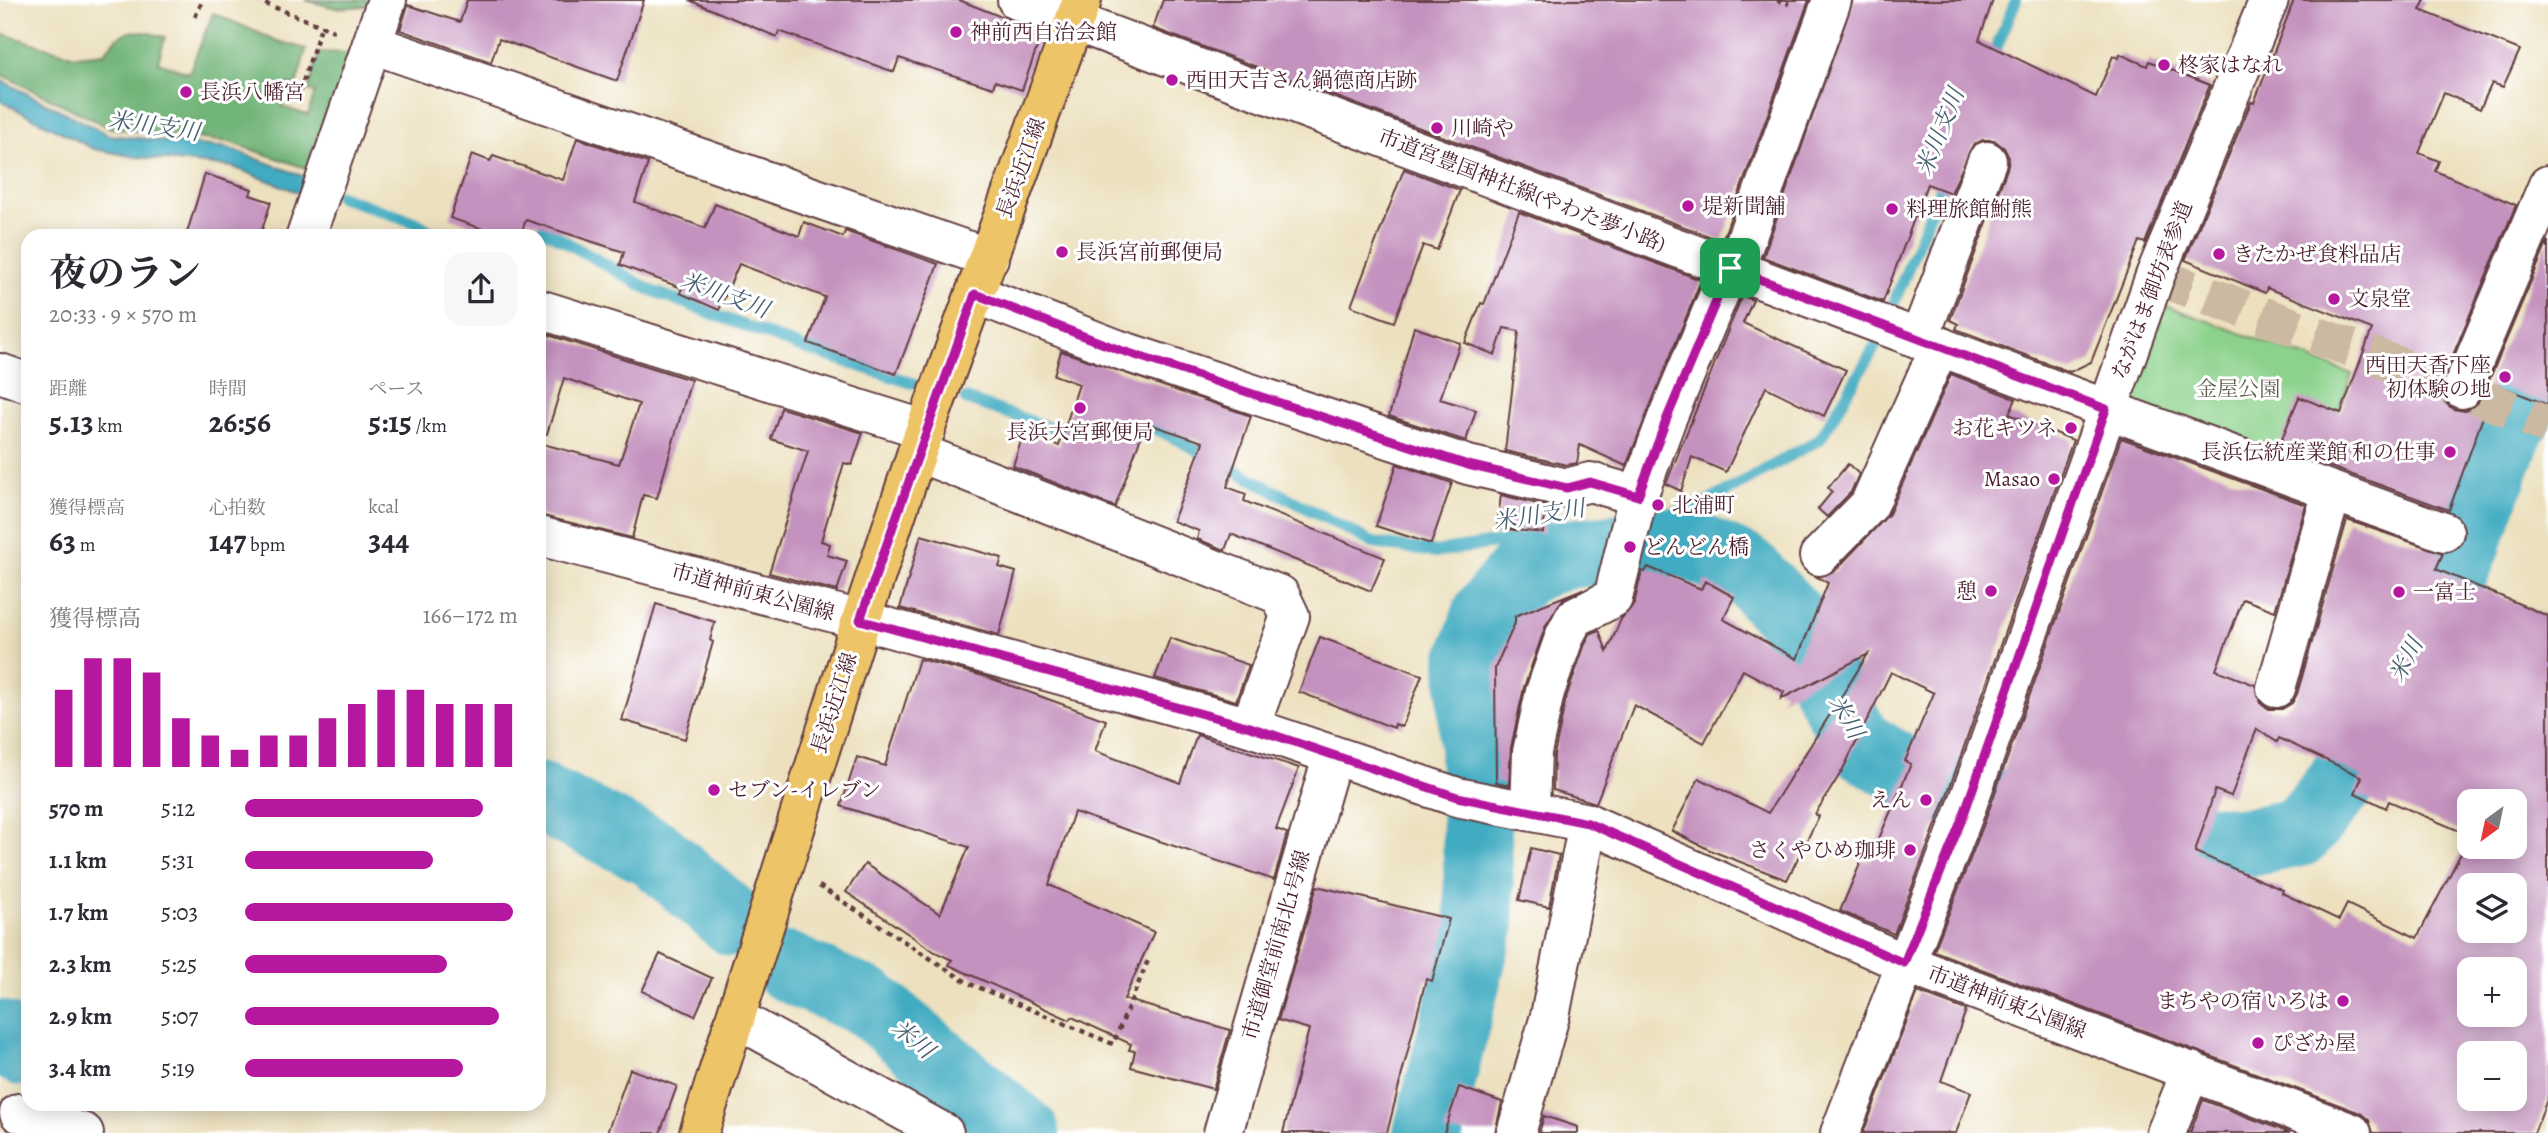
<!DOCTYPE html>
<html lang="ja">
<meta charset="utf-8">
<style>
:root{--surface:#fff;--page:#f7f7f7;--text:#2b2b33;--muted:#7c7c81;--accent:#b5179e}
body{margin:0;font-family:Alegreya,"Noto Serif JP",serif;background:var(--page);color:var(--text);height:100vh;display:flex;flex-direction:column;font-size:26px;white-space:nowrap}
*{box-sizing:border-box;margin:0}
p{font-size:23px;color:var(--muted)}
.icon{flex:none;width:38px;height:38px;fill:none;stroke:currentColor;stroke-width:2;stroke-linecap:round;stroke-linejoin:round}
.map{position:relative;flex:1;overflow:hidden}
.details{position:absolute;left:21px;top:229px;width:525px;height:882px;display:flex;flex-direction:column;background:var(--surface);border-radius:21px;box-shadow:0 4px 18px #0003}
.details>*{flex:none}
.needle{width:46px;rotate:213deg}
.fabs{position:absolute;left:2457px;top:789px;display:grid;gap:14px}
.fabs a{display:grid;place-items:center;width:70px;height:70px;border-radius:14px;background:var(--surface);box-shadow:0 4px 18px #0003;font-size:35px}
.pin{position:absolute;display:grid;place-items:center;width:60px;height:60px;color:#fff;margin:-30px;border-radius:14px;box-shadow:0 4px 10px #0006}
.round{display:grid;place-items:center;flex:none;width:74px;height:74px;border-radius:21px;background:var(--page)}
.headline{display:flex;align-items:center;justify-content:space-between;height:119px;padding:0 28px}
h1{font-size:38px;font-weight:700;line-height:52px}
.metrics{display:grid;grid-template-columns:repeat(3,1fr);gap:10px;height:119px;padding:7px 28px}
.metrics div{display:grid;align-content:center}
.metrics b{font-size:30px;font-weight:700}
.metrics small{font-size:19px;font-weight:400}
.metrics p{font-size:19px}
.chart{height:196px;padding:14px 28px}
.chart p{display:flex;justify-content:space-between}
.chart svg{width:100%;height:126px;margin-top:7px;stroke:var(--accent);stroke-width:6}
ul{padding:0 28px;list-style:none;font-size:23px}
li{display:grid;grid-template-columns:112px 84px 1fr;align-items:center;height:52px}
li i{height:18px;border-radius:9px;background:var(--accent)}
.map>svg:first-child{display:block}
.green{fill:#8cd28c;stroke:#6b785c;stroke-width:2}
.forest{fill:#71b478;stroke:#5e6a52;stroke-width:2}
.water{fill:#41abc1;stroke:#466576;stroke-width:2}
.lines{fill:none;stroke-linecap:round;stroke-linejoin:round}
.stream{stroke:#41abc1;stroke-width:12}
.river{stroke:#41abc1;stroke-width:70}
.building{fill:#c492be;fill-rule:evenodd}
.minor-tunnel{stroke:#ccb9a1;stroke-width:38;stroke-dasharray:38 19;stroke-linecap:butt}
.minor-casing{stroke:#623c41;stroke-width:42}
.major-casing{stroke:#623c41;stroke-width:42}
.path{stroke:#623c41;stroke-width:4.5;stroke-dasharray:5 5;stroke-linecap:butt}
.minor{stroke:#fff;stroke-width:38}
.major{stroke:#eec469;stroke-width:38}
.route-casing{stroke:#fff;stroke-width:14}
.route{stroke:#b5179e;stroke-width:9}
.poi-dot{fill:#b5179e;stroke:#fff;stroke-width:2.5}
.labels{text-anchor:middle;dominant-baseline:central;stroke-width:6;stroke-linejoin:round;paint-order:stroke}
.poi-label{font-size:21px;fill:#4a1f2b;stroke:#fff;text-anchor:start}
.street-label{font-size:21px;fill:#4a1f2b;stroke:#fff}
.park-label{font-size:21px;fill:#615e4d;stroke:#fff}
.water-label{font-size:23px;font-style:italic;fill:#465e6e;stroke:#fff}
</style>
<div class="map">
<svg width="2548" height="1133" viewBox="0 0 2548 1133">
<rect width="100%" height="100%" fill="#fff"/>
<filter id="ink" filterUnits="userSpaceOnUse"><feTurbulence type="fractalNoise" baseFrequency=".0143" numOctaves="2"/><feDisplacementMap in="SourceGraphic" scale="14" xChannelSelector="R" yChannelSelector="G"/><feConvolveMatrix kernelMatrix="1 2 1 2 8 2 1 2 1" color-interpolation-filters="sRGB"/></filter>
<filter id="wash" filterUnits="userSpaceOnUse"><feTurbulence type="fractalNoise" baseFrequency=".00686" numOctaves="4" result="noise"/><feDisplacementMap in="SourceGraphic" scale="28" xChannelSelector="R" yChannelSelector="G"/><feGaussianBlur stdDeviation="1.57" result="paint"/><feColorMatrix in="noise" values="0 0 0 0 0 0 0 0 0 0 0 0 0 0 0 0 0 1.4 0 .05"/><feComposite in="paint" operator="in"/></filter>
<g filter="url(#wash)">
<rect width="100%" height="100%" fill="#ece0be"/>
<polygon class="green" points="2161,304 2352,374 2315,474 2125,404"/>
<g class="forest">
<polygon points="305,0 369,0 367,6 336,8"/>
<path d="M213,13L277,41L306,49L296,86L288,84L282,107L308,115L315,92L308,90L320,52L352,53L311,170L229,142L110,128L0,74V33L75,56L105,53C122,25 137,30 165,37L158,62L189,73Z"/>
</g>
<polygon class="water" points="0,80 109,135 228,148 311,179 305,195 233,167 136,157 94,149 0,101"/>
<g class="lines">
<g class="stream">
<polyline points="1991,61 2016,0"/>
<polyline points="339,196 417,223 438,236"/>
<polyline points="536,236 543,229 650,290 795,345 912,383"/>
<polyline points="966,399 1053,429 1079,425"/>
<polyline points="1129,426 1157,429 1373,543 1436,552 1688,513 1820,439 1879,340 1945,176"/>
</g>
<g class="river">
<polyline points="539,797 654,853 734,922"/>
<polyline points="787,967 870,1004 1025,1133"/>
<polyline points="0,1035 21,1051"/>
<polyline points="1428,1133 1480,923 1471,662 1488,612 1522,571 1560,555 1681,541 1744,568 1789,615 1858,743 1929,787 2088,828 2245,843 2300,832 2339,786 2459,562 2507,435 2548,345"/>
</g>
</g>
<g id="blocks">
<g class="building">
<polygon points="467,0 644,0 617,81 499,39 491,62 400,30 408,5 460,22"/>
<polygon points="689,0 959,0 1042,33 1022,90 995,81 993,88 899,58 894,72 779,31 777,37"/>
<polygon points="1163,0 1809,0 1722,241 1153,28"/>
<polygon points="1853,0 1993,0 1979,40 2096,97 2113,56 2119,58 2120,54 2147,66 2149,61 2210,85 2145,243 2139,241 2091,362 2070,372 1956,329 1958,324 1950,320 2007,169 2009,158 2004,148 1994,140 1983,140 1973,145 1951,193 1927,184 1883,302 1763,257"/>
<polygon points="2294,0 2425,0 2420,10 2520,50 2503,87 2492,83 2480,109 2444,93 2419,153 2439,161 2435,171 2516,205 2442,381 2440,392 2444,402 2453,409 2465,411 2476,406 2482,397 2548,241 2548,405 2495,384 2449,510 2278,448 2299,397 2341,413 2372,329 2267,288 2265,293 2185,260 2251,102 2254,103"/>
<polygon points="577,138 648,163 635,202 705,228 715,204 799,236 804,222 843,237 845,231 938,264 896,374 808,343 825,297 739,264 719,310 680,293 682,288 620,265 624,252 526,220 520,236 503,236 450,218 472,154 490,161 493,156 563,180"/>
<polygon points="1404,169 1460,190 1437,250 1423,245 1394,322 1351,306"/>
<polygon points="205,174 252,189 250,195 271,202 260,236 186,236"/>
<polygon points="1519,212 1701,280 1626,466 1580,445 1577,463 1567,465 1505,451 1519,331 1504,328 1495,355 1465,343 1481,303 1484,304"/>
<polygon points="1742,296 1753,300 1743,323 1846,370 1824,416 1766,387 1726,472 1692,457 1681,491 1666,484"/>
<polygon points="1414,327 1460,343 1440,399 1476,410 1466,441 1389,416"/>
<polygon points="539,332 691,380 657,498 643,495 632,538 539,515 539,443 619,464 639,404 564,378 547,434 539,433"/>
<polygon points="1061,351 1251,416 1227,487 1246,494 1244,501 1385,558 1371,591 1231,534 1225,550 1197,539 1199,531 1173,521 1203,442 1146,423 1115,507 1013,466 1024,432 1059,446 1079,384 1054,375"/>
<polygon points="1951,374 2016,399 2009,414 2073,440 1943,806 1894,934 1840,911 1862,859 1869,862 1911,764 1905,761 1934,693 1891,672 1842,771 1815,814 1819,816 1787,880 1712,851 1672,831 1699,778 1768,813 1868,654 1781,699 1784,692 1743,670 1704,743 1634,705 1596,803 1553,790 1554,755 1566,698 1585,644 1590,634 1599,630 1607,652 1621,619 1634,604 1642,571 1645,572 1648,567 1701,589 1705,581 1734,597 1723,619 1797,659 1828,583 1817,577 1835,571 1889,514"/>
<polygon points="781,408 863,433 852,465 844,463 821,541 830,544 827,555 847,561 837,591 769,573 808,451 771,439"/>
<path d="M2121,438L2306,505L2275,611L2243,599L2216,670L2255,685L2260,703L2269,709H2282L2292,703L2297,694L2347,520L2443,553L2436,569L2548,616V1097L2534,1133H2373L2369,1120L2360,1113L1934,951L1985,821ZM2257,729L2277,742L2279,738L2362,777L2355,793L2386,808L2389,801L2469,835V802H2515V847H2469V838L2417,938L2347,904L2339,920L2282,893L2283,890L2195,852L2215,790L2231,796ZM2469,886H2515V931H2469ZM2469,970H2515V1015H2469ZM2469,1054H2515V1099H2469Z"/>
<polygon points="1397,464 1452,483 1431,544 1376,526"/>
<polygon points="1848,464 1859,474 1851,492 1827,517 1818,509 1832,492 1828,488"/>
<polygon points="1501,495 1546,506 1543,533 1497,528"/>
<polygon points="921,535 1002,558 999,567 1016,572 999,635 900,608"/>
<polygon points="1583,589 1563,599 1546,625 1524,687 1511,748 1509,785 1496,782 1495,668 1515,623 1515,616"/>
<polygon points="656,604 715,622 710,640 713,642 685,739 622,720"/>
<polygon points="1320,637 1422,675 1402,727 1395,724 1394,728 1299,692"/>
<polygon points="1170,638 1249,665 1236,701 1155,678"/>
<polygon points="919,659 987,677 1106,720 1095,751 1180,783 1197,735 1299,768 1276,829 1287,833 1274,880 1074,812 1049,885 1154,932 1124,999 1230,1030 1213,1089 1131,1067 1135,1051 1129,1050 1131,1044 1072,1017 1070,1020 949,965 952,960 935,952 846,892 865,864 940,914 969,847 841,806 857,757 885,766"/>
<polygon points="1531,848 1559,855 1549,907 1519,900"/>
<polygon points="1317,886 1449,919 1432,981 1426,979 1387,1133 1283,1133 1309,1029 1278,1020"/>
<polygon points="660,954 712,978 695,1016 642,991"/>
<polygon points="1918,992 1966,1010 1941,1081 1971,1092 1956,1133 1863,1133"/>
<polygon points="630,1069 677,1086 660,1133 607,1133"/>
<polygon points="1459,1087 1502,1102 1495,1133 1444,1133"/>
<polygon points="2203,1100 2290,1133 2190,1133"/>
<polygon points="1544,1116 1578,1127 1578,1133 1539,1133"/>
</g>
</g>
</g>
<g filter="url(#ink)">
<use href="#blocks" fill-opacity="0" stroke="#623c41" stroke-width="2"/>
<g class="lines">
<polyline class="minor-tunnel" points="2155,276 2462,389 2548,426"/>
<defs>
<g id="minor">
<polyline points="1017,0 2106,409 2444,532"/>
<polyline points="372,44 989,258"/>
<polyline points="306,236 387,0"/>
<polyline points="975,294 1117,349 1468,465 1567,488 1590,482 1638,496"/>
<polyline points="539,309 926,430"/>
<polyline points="1919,339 1987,161"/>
<polyline points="0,373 28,383"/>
<polyline points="2462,389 2548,185"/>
<polyline points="917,452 1280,595 1290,616 1250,727"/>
<polyline points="539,536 861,620 1250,727 1457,797 1588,823 1904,963 2352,1133"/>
<polyline points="1819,556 1869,505 1940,346"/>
<polyline points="2276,688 2332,492"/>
<polyline points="1530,810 1532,752 1545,692 1565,635 1574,618 1613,598 1638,496 1667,418 1730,268 1741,253 1832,0"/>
<polyline points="736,1018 944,1133"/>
<polyline points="19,1113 84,1133"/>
<polyline points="1223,1133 1332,757"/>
<polyline points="1516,1133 1550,1016 1588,823"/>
<polyline points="1840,1133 1964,814 2155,276 2269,0"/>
<polyline points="2166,1133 2191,1071"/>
</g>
<polyline id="major" points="699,1133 861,620 917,452 1082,0"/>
</defs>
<use href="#minor" class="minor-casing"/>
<use href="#major" class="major-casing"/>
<g class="path">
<polyline points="256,0 334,31"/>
<polyline points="1777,0 1789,4"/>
<polyline points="195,17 203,0"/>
<polyline points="300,91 321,27"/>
<polyline points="819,886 968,983 1113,1044 1149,958"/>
</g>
<use href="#minor" class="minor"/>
<use href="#major" class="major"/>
</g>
</g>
<g class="lines" filter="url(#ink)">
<defs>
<polygon id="route" points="1730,268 2106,409 1964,814 1904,963 1588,823 1457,797 1250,727 860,620 975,294 1117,349 1468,465 1567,488 1590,482 1638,496 1667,418"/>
</defs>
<use href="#route" class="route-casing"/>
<use href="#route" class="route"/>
</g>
<g class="poi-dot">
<circle cx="956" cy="32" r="7"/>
<circle cx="2164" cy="65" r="7"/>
<circle cx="1172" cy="80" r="7"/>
<circle cx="186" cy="92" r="7"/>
<circle cx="1437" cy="128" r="7"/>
<circle cx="1688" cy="206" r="7"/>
<circle cx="1892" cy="209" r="7"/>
<circle cx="1062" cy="252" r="7"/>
<circle cx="2219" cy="254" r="7"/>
<circle cx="2334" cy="299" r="7"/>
<circle cx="2505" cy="377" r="7"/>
<circle cx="1080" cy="408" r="7"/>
<circle cx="2071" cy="428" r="7"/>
<circle cx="2450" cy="452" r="7"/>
<circle cx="2054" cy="479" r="7"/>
<circle cx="1658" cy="505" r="7"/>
<circle cx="1630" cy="547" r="7"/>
<circle cx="1991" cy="591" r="7"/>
<circle cx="2399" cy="592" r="7"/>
<circle cx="714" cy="790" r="7"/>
<circle cx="1926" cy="800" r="7"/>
<circle cx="1910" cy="850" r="7"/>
<circle cx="2343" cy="1001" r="7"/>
<circle cx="2258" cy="1043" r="7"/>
</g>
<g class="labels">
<g class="poi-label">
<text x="970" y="32">神前西自治会館</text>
<text x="2178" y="65">柊家はなれ</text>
<text x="1186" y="80">西田天吉さん鍋德商店跡</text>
<text x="200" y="92">長浜八幡宮</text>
<text x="1451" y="128">川崎や</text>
<text x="1702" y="206">堤新聞舗</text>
<text x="1906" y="209">料理旅館鮒熊</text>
<text x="1076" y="252">長浜宮前郵便局</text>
<text x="2233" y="254">きたかぜ食料品店</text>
<text x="2348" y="299">文泉堂</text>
<text x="2491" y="365" text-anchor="end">西田天香下座<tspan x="2491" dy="24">初体験の地</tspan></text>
<text x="2057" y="428" text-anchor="end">お花キツネ</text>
<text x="1080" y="432" text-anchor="middle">長浜大宮郵便局</text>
<text x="2436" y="452" text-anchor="end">長浜伝統産業館 和の仕事</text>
<text x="2040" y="479" text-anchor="end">Masao</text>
<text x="1672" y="505">北浦町</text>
<text x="1644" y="547">どんどん橋</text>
<text x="1977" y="591" text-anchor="end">憩</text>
<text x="2413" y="592">一富士</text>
<text x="728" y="790">セブン-イレブン</text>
<text x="1912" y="800" text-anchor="end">えん</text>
<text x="1896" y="850" text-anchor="end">さくやひめ珈琲</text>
<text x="2329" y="1001" text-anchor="end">まちやの宿 いろは</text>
<text x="2272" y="1043">ぴざか屋</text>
</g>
<g class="street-label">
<text transform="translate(1021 168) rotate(-70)">長浜近江線</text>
<text transform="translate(1522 190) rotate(21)">市道宮豊国神社線(やわた夢小路)</text>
<text transform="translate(2152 290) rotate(-69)">ながはま御坊表参道</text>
<text transform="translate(753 592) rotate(15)">市道神前東公園線</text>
<text transform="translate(834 703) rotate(-72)">長浜近江線</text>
<text transform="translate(1276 945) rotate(-74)">市道御堂前南北1号線</text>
<text transform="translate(2007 1002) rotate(21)">市道神前東公園線</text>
</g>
<g class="park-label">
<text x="2238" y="389">金屋公園</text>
</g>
<g class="water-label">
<text transform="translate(154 126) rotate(8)">米川支川</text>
<text transform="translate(1940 132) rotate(-68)">米川支川</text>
<text transform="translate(725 295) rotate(20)">米川支川</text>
<text transform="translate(1539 515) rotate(-9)">米川支川</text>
<text transform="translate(2406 660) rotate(-62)">米川</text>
<text transform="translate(1846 717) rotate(59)">米川</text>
<text transform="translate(913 1039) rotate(40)">米川</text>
</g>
</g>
</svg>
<div class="fabs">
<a><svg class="needle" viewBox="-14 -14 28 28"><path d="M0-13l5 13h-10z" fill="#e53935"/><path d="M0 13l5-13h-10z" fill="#7c7c81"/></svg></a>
<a><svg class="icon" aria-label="layers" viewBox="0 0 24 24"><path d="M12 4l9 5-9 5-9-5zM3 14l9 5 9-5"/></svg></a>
<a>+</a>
<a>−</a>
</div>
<div class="pin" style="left:1730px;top:268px;background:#1e9e55"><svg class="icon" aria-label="arrive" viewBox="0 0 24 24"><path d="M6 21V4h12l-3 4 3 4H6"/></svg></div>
<section class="details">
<div class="headline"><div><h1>夜のラン</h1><p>20:33 · 9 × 570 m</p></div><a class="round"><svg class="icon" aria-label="share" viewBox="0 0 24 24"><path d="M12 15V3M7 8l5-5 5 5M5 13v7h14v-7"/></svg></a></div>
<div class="metrics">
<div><p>距離</p><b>5.13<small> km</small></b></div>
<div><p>時間</p><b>26:56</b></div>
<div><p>ペース</p><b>5:15<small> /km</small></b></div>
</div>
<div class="metrics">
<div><p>獲得標高</p><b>63<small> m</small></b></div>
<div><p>心拍数</p><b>147<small> bpm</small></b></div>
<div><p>kcal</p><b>344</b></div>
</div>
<div class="chart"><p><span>獲得標高</span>166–172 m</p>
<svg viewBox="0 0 160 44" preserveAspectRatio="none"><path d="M5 44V17M15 44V6M25 44V6M35 44V11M45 44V27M55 44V33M65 44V38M75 44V33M85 44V33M95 44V27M105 44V22M115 44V17M125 44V17M135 44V22M145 44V22M155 44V22"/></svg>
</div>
<ul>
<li><b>570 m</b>5:12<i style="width:87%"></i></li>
<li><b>1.1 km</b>5:31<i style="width:69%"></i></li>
<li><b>1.7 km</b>5:03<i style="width:98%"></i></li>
<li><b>2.3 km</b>5:25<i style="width:74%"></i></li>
<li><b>2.9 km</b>5:07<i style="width:93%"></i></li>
<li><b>3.4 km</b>5:19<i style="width:80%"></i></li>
</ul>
</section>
</div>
